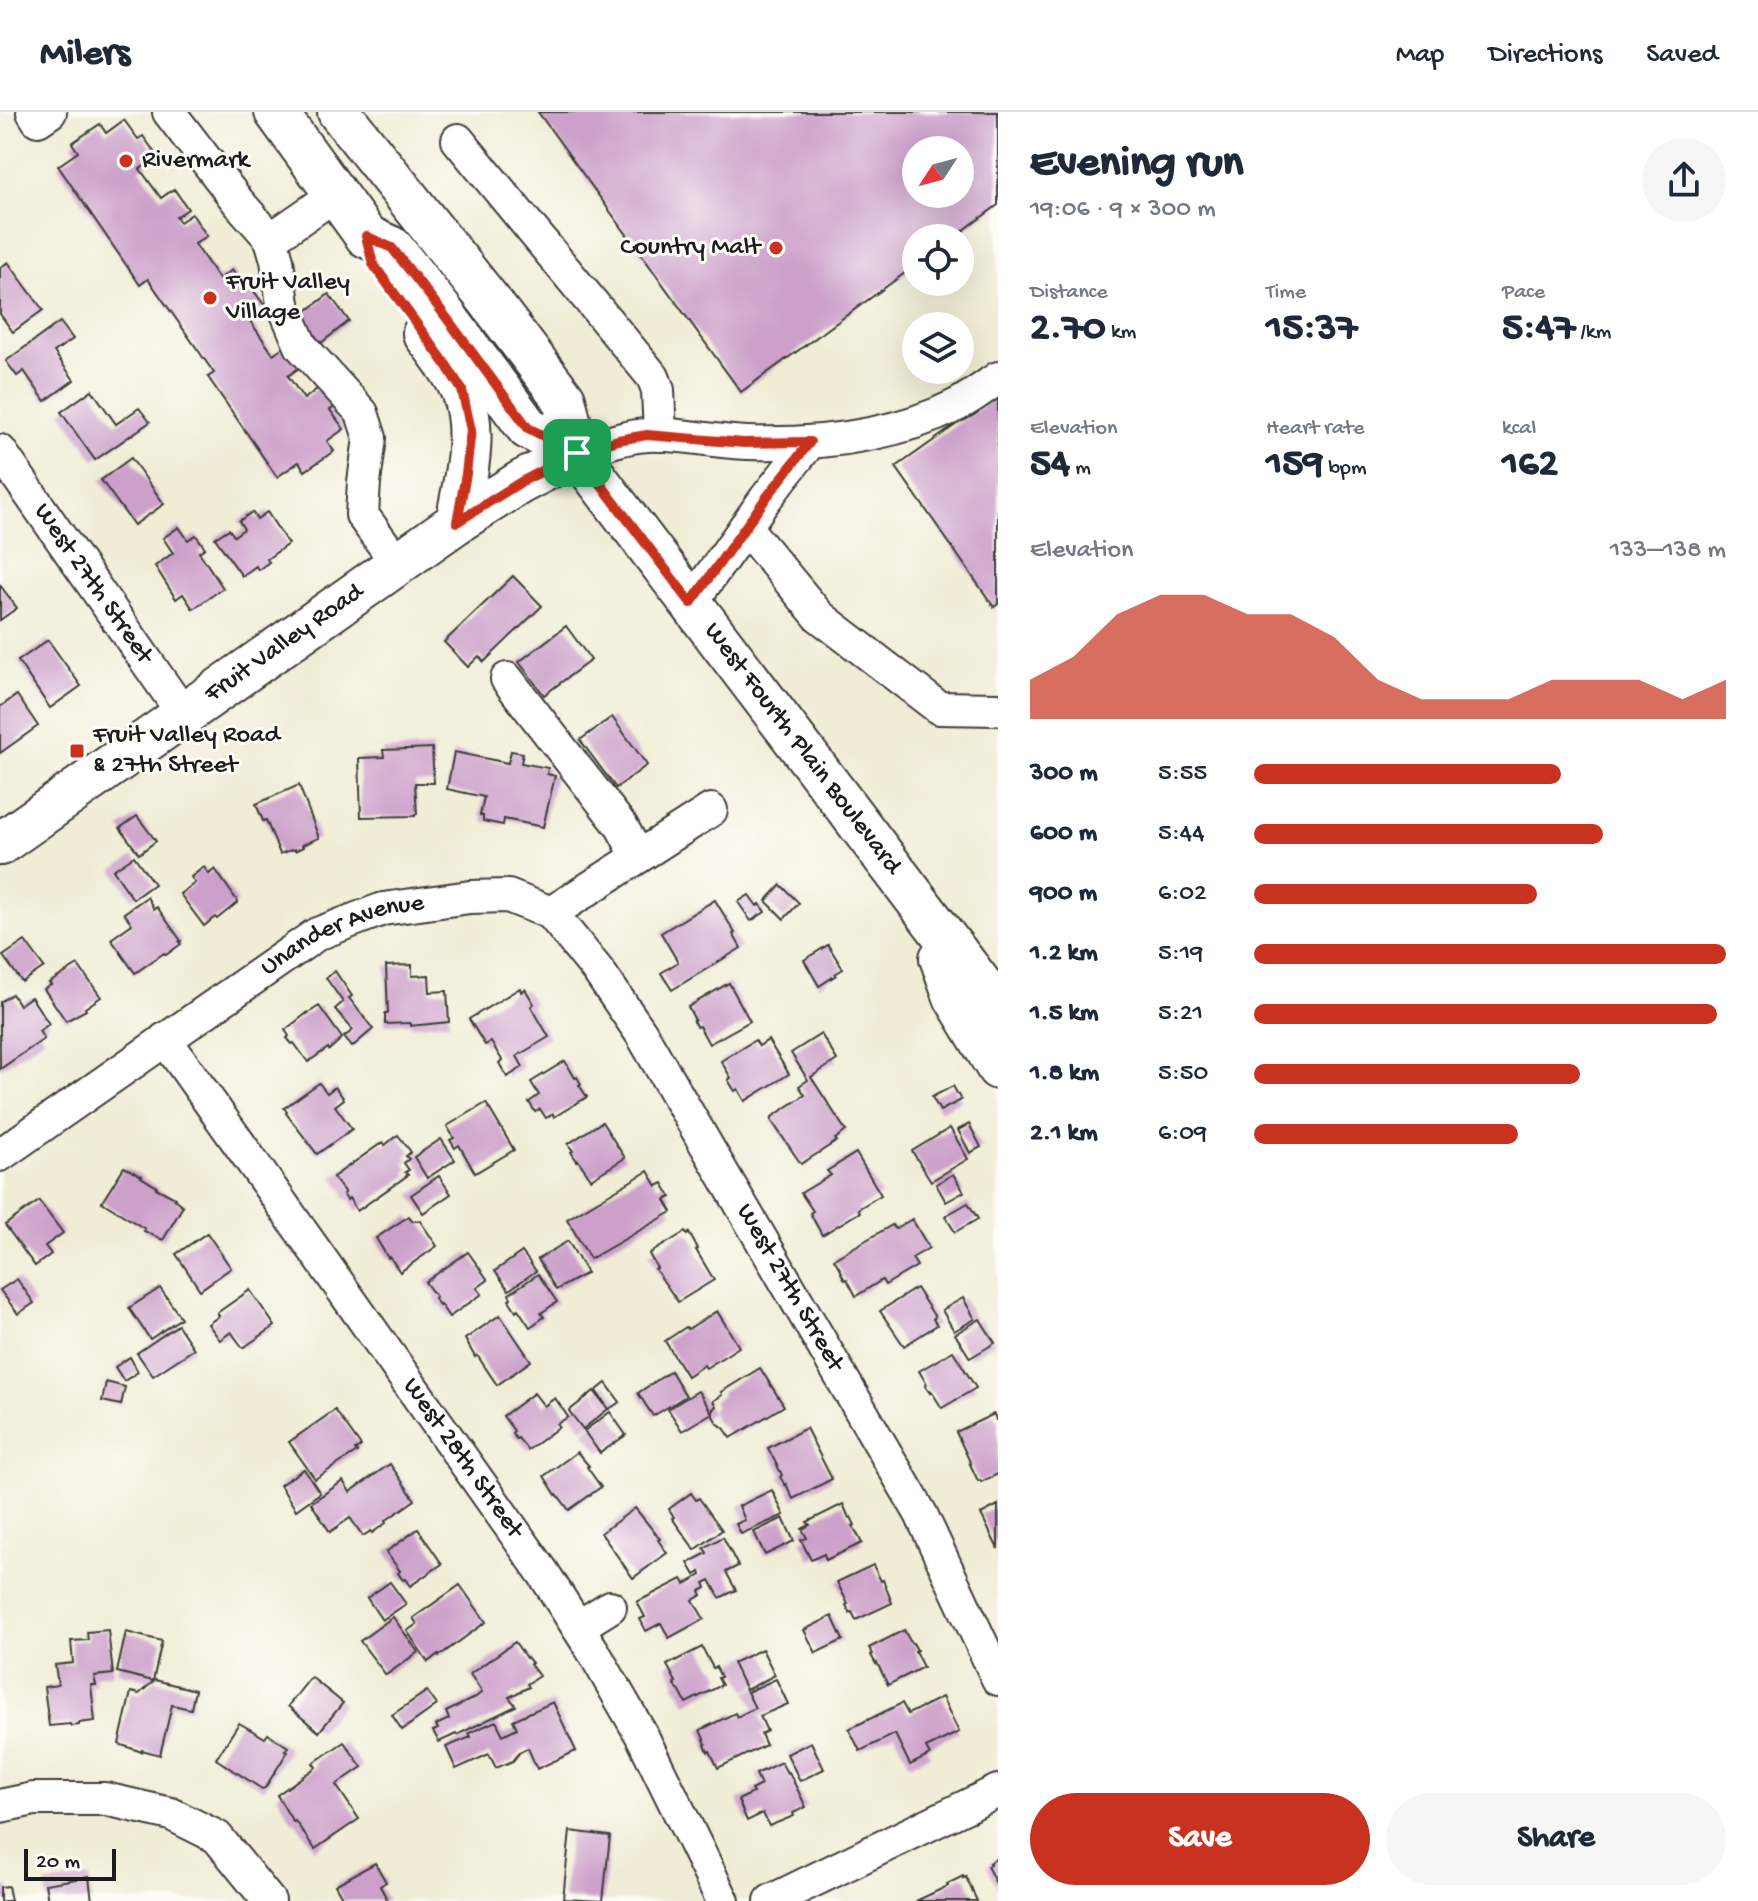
<!DOCTYPE html>
<meta charset="utf-8">
<style>
:root{--surface:#fff;--page:#f6f6f7;--text:#1f2937;--muted:#747a83;--line:#e0e1e3;--accent:#c8321e}
body{margin:0;font-family:"Gochi Hand",sans-serif;background:var(--page);color:var(--text);height:100vh;display:flex;flex-direction:column;font-size:30px;white-space:nowrap}
*{box-sizing:border-box;margin:0}
p{font-size:26px;color:var(--muted)}
.icon{flex:none;width:44px;height:44px;fill:none;stroke:currentColor;stroke-width:2;stroke-linecap:round;stroke-linejoin:round}
.map{position:relative;flex:1;overflow:hidden}
.side{display:flex;flex-direction:column;background:var(--surface);width:760px}
.side>*{flex:none}
.needle{width:52px;rotate:234deg}
.buttons{position:absolute;left:902px;top:24px;display:grid;gap:16px}
.buttons a{display:grid;place-items:center;width:72px;height:72px;border-radius:50%;background:var(--surface);box-shadow:0 8px 32px #0002;font-size:40px}
.scale{position:absolute;left:24px;bottom:20px;width:92px;box-sizing:border-box;padding-left:8px;border:4px solid #1c1c1c;border-top:0;font-size:22px;line-height:28px;white-space:nowrap;color:#1c1c1c;-webkit-text-stroke:6px #fdfcf7;paint-order:stroke}
.pin{position:absolute;display:grid;place-items:center;width:68px;height:68px;color:#fff;margin:-34px;border-radius:16px;box-shadow:0 4px 12px #0006}
.round{display:grid;place-items:center;flex:none;width:84px;height:84px;border-radius:42px;background:var(--page)}
.head{display:flex;align-items:center;justify-content:space-between;height:136px;padding:0 32px}
h1{font-size:44px;font-weight:700;line-height:60px}
.stats{display:grid;grid-template-columns:repeat(3,1fr);gap:12px;height:136px;padding:8px 32px}
.stats div{display:grid;align-content:center}
.stats b{font-size:40px;font-weight:700}
.stats small{font-size:22px;font-weight:400}
.stats p{font-size:22px}
.chart{height:224px;padding:16px 32px}
.chart p{display:flex;justify-content:space-between}
.chart svg{width:100%;height:144px;margin-top:8px;fill:var(--accent);opacity:.7}
.primary-button{display:flex;gap:16px;margin-top:auto;padding:16px 32px}
.primary-button a{flex:1;height:92px;border-radius:48px;background:var(--accent);color:#fff;font-size:32px;font-weight:700;line-height:92px;text-align:center}
.primary-button a+a{background:var(--page);color:var(--text)}
ul{padding:0 32px;list-style:none;font-size:26px}
li{display:grid;grid-template-columns:128px 96px 1fr;align-items:center;height:60px}
li i{height:20px;border-radius:10px;background:var(--accent)}
header{display:flex;align-items:center;gap:48px;box-sizing:border-box;height:112px;padding:0 40px;background:var(--surface);border-bottom:2px solid var(--line)}
header strong{font-size:38px}
nav{display:flex;gap:44px;margin-inline-start:auto;font-size:28px}
main{display:flex;flex:1;min-height:0}
.map>svg:first-child{display:block}
.building{fill:#cca0ca;fill-rule:evenodd}
.lines{fill:none;stroke-linecap:round;stroke-linejoin:round}
.minor-casing{stroke:#3c3b38;stroke-width:36}
.major-casing{stroke:#3c3b38;stroke-width:46}
.minor{stroke:#fff;stroke-width:32}
.major{stroke:#fff;stroke-width:42}
.route-casing{stroke:#fff;stroke-width:16}
.route{stroke:#c8321e;stroke-width:10}
.poi-dot{fill:#c8321e;stroke:#fdfcf7;stroke-width:3}
.labels{text-anchor:middle;dominant-baseline:central;stroke-width:6;stroke-linejoin:round;paint-order:stroke}
.poi-label{font-size:26px;fill:#1c1c1c;stroke:#fdfcf7;text-anchor:start}
.street-label{font-size:26px;fill:#1c1c1c;stroke:#fdfcf7}
</style>
<header>
<strong>Milers</strong>
<nav><a>Map</a><a>Directions</a><a>Saved</a></nav>
</header>
<main>
<div class="map">
<svg width="998" height="1789" viewBox="0 0 998 1789">
<rect width="100%" height="100%" fill="#fdfcf7"/>
<filter id="ink" filterUnits="userSpaceOnUse"><feTurbulence type="fractalNoise" baseFrequency=".0125" numOctaves="2"/><feDisplacementMap in="SourceGraphic" scale="16" xChannelSelector="R" yChannelSelector="G"/><feConvolveMatrix kernelMatrix="1 2 1 2 8 2 1 2 1" color-interpolation-filters="sRGB"/></filter>
<filter id="wash" filterUnits="userSpaceOnUse"><feTurbulence type="fractalNoise" baseFrequency=".006" numOctaves="4" result="noise"/><feDisplacementMap in="SourceGraphic" scale="32" xChannelSelector="R" yChannelSelector="G"/><feGaussianBlur stdDeviation="1.8" result="paint"/><feColorMatrix in="noise" values="0 0 0 0 0 0 0 0 0 0 0 0 0 0 0 0 0 1.4 0 .05"/><feComposite in="paint" operator="in"/></filter>
<g filter="url(#wash)">
<rect width="100%" height="100%" fill="#f0ecd5"/>
<g id="blocks">
<g class="building">
<path d="M538,0H998V93L953,126H916V153L741,280ZM916,38H960V82H916Z"/>
<polygon points="124,8 138,27 143,24 158,45 140,57 161,86 174,77 188,97 176,105 180,110 192,102 207,124 195,132 219,167 232,158 246,177 250,174 265,194 248,206 273,242 285,234 300,255 288,264 304,287 321,274 335,295 330,298 344,317 327,329 334,339 305,359 299,350 277,365 208,265 214,261 148,167 140,173 58,54 78,40 72,31 100,12 106,21"/>
<polygon points="8,150 43,198 13,220 0,202 0,156"/>
<polygon points="329,182 349,209 321,231 300,204"/>
<polygon points="60,210 73,227 54,240 74,268 45,289 24,259 17,264 6,249"/>
<polygon points="92,278 116,312 139,296 150,310 95,348 61,300"/>
<polygon points="998,283 998,492 994,495 896,355"/>
<polygon points="131,346 164,392 134,413 101,368"/>
<polygon points="252,400 257,407 267,400 288,432 267,447 269,450 258,458 256,454 242,464 215,426 229,417 234,424 244,417 239,409"/>
<polygon points="179,415 188,428 196,423 205,436 199,440 223,476 193,497 183,482 176,487 155,454 173,441 163,426"/>
<polygon points="513,464 542,494 484,550 479,544 468,555 444,530"/>
<polygon points="0,473 17,496 0,508"/>
<polygon points="566,514 591,548 544,583 519,550"/>
<polygon points="48,528 81,574 50,596 18,549"/>
<polygon points="17,583 38,614 0,641 0,595"/>
<polygon points="612,605 647,653 616,676 580,628"/>
<polygon points="432,636 434,671 415,671 417,702 415,702 415,704 361,705 359,646 384,645 383,638"/>
<polygon points="511,639 523,641 521,651 548,656 547,662 555,664 543,715 504,707 503,713 483,709 483,704 480,703 484,685 447,677 454,640 508,651"/>
<polygon points="299,673 319,726 302,733 303,735 295,739 294,737 280,742 266,708 263,709 256,692"/>
<polygon points="137,704 156,729 139,742 120,716"/>
<polygon points="134,744 154,772 133,787 113,758"/>
<polygon points="204,755 209,762 215,757 238,790 217,807 215,805 204,814 180,782 195,771 191,765"/>
<polygon points="781,773 799,791 784,807 766,789"/>
<polygon points="749,783 757,794 760,792 765,800 751,809 738,790"/>
<polygon points="147,785 154,797 157,795 181,829 179,830 181,832 166,843 164,841 135,861 111,827 132,812 124,801"/>
<polygon points="715,788 735,821 733,822 741,836 672,878 661,861 678,850 661,821"/>
<polygon points="25,829 44,855 22,870 3,844"/>
<polygon points="828,833 843,857 835,862 836,863 819,874 804,848"/>
<polygon points="78,853 101,885 85,896 86,898 66,909 44,877 51,873 49,871"/>
<polygon points="412,853 412,864 429,863 430,880 447,879 449,910 410,914 410,911 385,912 385,901 388,901 386,854"/>
<polygon points="335,859 352,884 349,886 373,917 352,935 344,925 353,918 335,897 343,890 326,866"/>
<polygon points="729,871 750,909 709,932 699,914 697,915 693,909 695,908 688,895"/>
<polygon points="520,876 521,880 525,877 534,892 531,894 549,925 517,944 523,955 507,965 499,951 502,948 491,930 485,933 469,907"/>
<polygon points="12,882 19,893 31,885 49,912 39,919 44,927 0,957 0,890"/>
<polygon points="319,894 342,926 329,938 328,936 308,950 294,931 292,932 287,926 289,924 285,918 307,901 307,902"/>
<polygon points="821,922 837,948 811,965 846,1019 835,1027 837,1029 801,1052 771,1008 772,1007 772,1005 805,983 799,974 808,968 791,941"/>
<polygon points="755,928 759,934 768,928 789,962 745,989 738,977 735,979 728,968 731,966 721,949"/>
<polygon points="565,949 575,966 577,965 581,972 579,973 587,985 554,1005 553,1002 546,1006 540,997 535,1000 529,990 539,983 531,970"/>
<polygon points="319,971 327,981 335,975 344,987 335,994 352,1017 317,1042 286,1001 287,1000 284,996"/>
<polygon points="953,974 961,988 940,999 932,985"/>
<polygon points="486,991 514,1038 475,1061 459,1033 455,1036 450,1028 454,1026 447,1014"/>
<polygon points="602,1010 625,1046 591,1067 578,1048 577,1049 571,1040 573,1039 568,1032"/>
<polygon points="969,1012 981,1035 970,1041 958,1018"/>
<polygon points="950,1016 968,1047 931,1069 912,1039"/>
<polygon points="398,1023 411,1040 406,1044 409,1047 404,1051 409,1058 405,1060 408,1063 357,1099 349,1086 347,1088 343,1082 345,1081 333,1065 383,1030 385,1033"/>
<polygon points="441,1027 455,1048 427,1066 414,1045"/>
<polygon points="856,1041 881,1083 858,1097 860,1100 822,1123 810,1101 813,1099 801,1081 831,1063 827,1059"/>
<polygon points="124,1055 142,1064 141,1065 157,1075 156,1076 175,1086 174,1087 183,1094 163,1128 144,1119 145,1117 102,1090"/>
<polygon points="648,1059 657,1074 663,1071 671,1085 665,1088 672,1100 590,1147 567,1107"/>
<polygon points="953,1062 964,1080 946,1090 936,1072"/>
<polygon points="439,1064 451,1082 423,1101 411,1083"/>
<polygon points="39,1089 63,1121 45,1134 51,1142 35,1154 5,1113"/>
<polygon points="968,1091 978,1107 955,1120 945,1104"/>
<polygon points="409,1104 412,1109 420,1109 437,1134 400,1160 390,1145 388,1146 376,1126"/>
<polygon points="912,1107 929,1136 912,1146 917,1154 885,1173 882,1168 856,1184 847,1167 845,1168 841,1161 842,1160 834,1147 892,1113 895,1117"/>
<polygon points="685,1120 687,1123 689,1121 698,1137 696,1138 714,1168 678,1190 655,1157 657,1156 649,1142"/>
<polygon points="207,1121 231,1156 200,1178 176,1142"/>
<polygon points="568,1129 587,1161 556,1178 538,1147"/>
<polygon points="468,1140 488,1168 477,1176 482,1182 449,1205 440,1192 439,1193 434,1186 436,1185 425,1170"/>
<polygon points="522,1140 536,1159 509,1178 495,1159"/>
<polygon points="538,1162 557,1190 541,1201 544,1205 530,1215 518,1197 516,1199 509,1188 511,1186 509,1182"/>
<polygon points="17,1167 34,1191 18,1202 0,1178"/>
<polygon points="160,1176 181,1206 150,1227 129,1196"/>
<polygon points="916,1176 935,1205 933,1207 937,1213 904,1234 880,1199"/>
<polygon points="250,1178 275,1214 243,1236 231,1220 220,1228 208,1212 219,1204 217,1201"/>
<polygon points="963,1186 975,1207 954,1219 942,1198"/>
<polygon points="717,1199 739,1235 706,1256 704,1253 687,1264 665,1229 686,1215 688,1217"/>
<polygon points="500,1203 531,1249 497,1273 477,1243 475,1245 465,1227"/>
<polygon points="980,1207 995,1231 970,1246 955,1222"/>
<polygon points="178,1213 194,1237 153,1264 137,1241"/>
<polygon points="953,1239 976,1276 942,1296 931,1279 930,1281 925,1274 927,1272 919,1259"/>
<polygon points="130,1245 138,1260 124,1269 115,1255"/>
<polygon points="760,1256 784,1294 731,1326 724,1316 717,1311 713,1304 713,1297 716,1294 713,1289 722,1283 721,1280"/>
<polygon points="671,1259 686,1284 653,1304 638,1281"/>
<polygon points="106,1270 125,1275 121,1293 102,1289"/>
<polygon points="606,1271 620,1290 609,1297 596,1279"/>
<polygon points="594,1279 608,1297 583,1317 569,1299"/>
<polygon points="698,1279 712,1301 682,1319 668,1297"/>
<polygon points="534,1281 544,1294 555,1286 568,1305 557,1312 559,1315 528,1338 518,1326 516,1327 512,1321 514,1319 503,1304"/>
<polygon points="335,1298 361,1334 355,1338 357,1340 315,1367 289,1330"/>
<polygon points="610,1300 626,1323 600,1341 584,1319"/>
<polygon points="994,1302 996,1308 998,1307 998,1362 981,1370 980,1368 978,1369 970,1352 971,1352 956,1320"/>
<polygon points="806,1316 832,1367 793,1387 786,1372 785,1373 780,1365 782,1363 768,1336"/>
<polygon points="577,1340 589,1354 587,1355 601,1375 569,1398 557,1382 556,1383 544,1364"/>
<polygon points="390,1352 415,1388 385,1409 386,1411 372,1421 371,1419 363,1424 350,1406 330,1420 311,1391 343,1369 350,1380"/>
<polygon points="304,1357 320,1381 296,1398 280,1373"/>
<polygon points="772,1378 784,1403 741,1422 736,1412 745,1408 739,1394"/>
<polygon points="691,1381 696,1388 699,1386 722,1418 695,1438 672,1406 674,1405 669,1397"/>
<polygon points="843,1392 849,1406 851,1405 855,1413 853,1414 862,1431 826,1448 824,1442 811,1448 801,1428 807,1426 802,1417 810,1413 807,1410"/>
<polygon points="998,1393 998,1437 981,1402"/>
<polygon points="635,1396 660,1427 658,1428 667,1441 633,1466 601,1421"/>
<polygon points="783,1406 794,1429 765,1443 754,1420"/>
<polygon points="418,1417 442,1452 410,1474 405,1467 403,1468 398,1461 400,1459 386,1440"/>
<polygon points="723,1425 738,1454 726,1460 736,1478 720,1486 710,1468 704,1471 706,1476 700,1479 702,1483 693,1488 704,1507 669,1526 661,1511 646,1519 640,1507 645,1505 637,1490 682,1467 685,1472 701,1463 700,1460 695,1463 688,1451 707,1441 704,1436"/>
<polygon points="873,1453 881,1469 883,1468 892,1491 856,1508 852,1500 850,1501 846,1493 848,1492 837,1470"/>
<polygon points="390,1470 406,1492 382,1508 367,1486"/>
<polygon points="460,1473 486,1510 439,1544 438,1542 428,1550 407,1519 417,1512 413,1506"/>
<polygon points="832,1504 843,1528 816,1541 804,1518"/>
<polygon points="393,1505 418,1540 386,1563 360,1529"/>
<polygon points="108,1518 113,1562 94,1564 96,1573 91,1573 95,1609 79,1611 79,1613 71,1614 70,1612 49,1614 44,1575 58,1573 55,1553 73,1551 71,1529 88,1528 87,1520"/>
<polygon points="904,1518 911,1531 913,1531 917,1538 915,1539 923,1555 888,1573 877,1551 876,1552 871,1543 873,1542 869,1536"/>
<polygon points="126,1520 162,1529 153,1569 117,1560"/>
<polygon points="515,1530 526,1546 527,1545 532,1551 530,1552 539,1564 527,1572 529,1575 509,1585 516,1594 457,1623 456,1622 439,1630 433,1619 438,1617 436,1613 449,1607 446,1600 476,1585 482,1580 470,1562"/>
<polygon points="702,1535 713,1556 716,1555 721,1565 718,1566 722,1573 686,1591 679,1578 678,1578 674,1571 676,1570 667,1553"/>
<polygon points="762,1537 775,1563 746,1578 733,1551"/>
<polygon points="311,1565 343,1591 319,1620 288,1594"/>
<polygon points="776,1567 788,1592 760,1604 767,1619 761,1622 766,1633 718,1656 710,1639 708,1640 705,1633 706,1632 700,1618 735,1601 737,1605 755,1596 747,1580"/>
<polygon points="155,1568 195,1578 191,1597 172,1593 160,1643 142,1638 142,1640 119,1632 131,1580 139,1582"/>
<polygon points="427,1579 437,1593 402,1618 392,1603"/>
<polygon points="942,1585 959,1620 926,1636 930,1643 910,1653 895,1622 860,1639 849,1617 902,1591 908,1602"/>
<polygon points="553,1590 576,1639 537,1657 528,1636 520,1640 513,1649 496,1656 489,1642 456,1657 446,1635 471,1625 469,1621 496,1609 503,1623 517,1616 513,1608"/>
<polygon points="239,1611 265,1626 268,1622 288,1635 285,1638 288,1639 265,1676 262,1677 216,1647"/>
<polygon points="344,1630 362,1655 336,1673 359,1707 315,1737 295,1709 293,1710 277,1683 316,1655 313,1651"/>
<polygon points="811,1630 824,1657 800,1669 787,1642"/>
<polygon points="781,1650 787,1661 789,1660 806,1695 793,1701 794,1704 769,1714 763,1701 747,1709 738,1688 753,1681 751,1678 761,1673 756,1662"/>
<polygon points="570,1719 610,1724 603,1789 563,1787"/>
<polygon points="998,1746 998,1776 987,1754 990,1753 989,1751"/>
<polygon points="375,1751 386,1770 380,1774 388,1789 344,1789 335,1773"/>
<polygon points="963,1764 963,1766 966,1765 977,1789 916,1789 948,1774 947,1772"/>
<polygon points="89,1765 92,1789 48,1789 45,1772"/>
<polygon points="8,1774 11,1789 0,1789 0,1775"/>
</g>
</g>
</g>
<g filter="url(#ink)">
<use href="#blocks" fill-opacity="0" stroke="#3c3b38" stroke-width="2"/>
<g class="lines">
<defs>
<g id="minor">
<polyline points="33,0 38,8 50,0"/>
<polyline points="169,0 239,91 271,127"/>
<polyline points="458,28 653,265 658,278 660,323"/>
<polyline points="336,82 271,127 277,148 283,192 301,234 362,301 370,326 364,370 362,403 398,452"/>
<path id="s1" d="M0,339L184,603"/>
<path d="M577,341C600,334 624,324 648,323C681,321 714,330 747,331C817,333 893,325 957,293C972,285 985,275 998,266"/>
<polyline points="745,415 819,504 939,596 998,597"/>
<polyline points="691,491 766,386 810,330"/>
<polyline points="507,567 622,715 638,745"/>
<polyline points="551,801 711,698"/>
<path id="s2" d="M165,927L544,1462L593,1539L642,1624L723,1789"/>
<path id="s3" d="M0,1043L317,822L383,797L470,785L508,784L551,801L599,860L641,921L921,1402L998,1567"/>
<polyline points="578,1515 610,1495"/>
<polyline points="0,1694 34,1687 105,1687 171,1702 217,1725 269,1789"/>
<polyline points="771,1789 998,1679"/>
</g>
<g id="major">
<polyline points="276,0 366,124 392,136 440,197 528,316 577,341"/>
<path id="s4" d="M339,0L488,187L564,287L577,341L998,895"/>
<path d="M424,221C437,239 454,259 462,279C478,321 465,368 457,410"/>
<path id="s5" d="M0,732L457,410L521,370L577,341"/>
<polyline points="941,846 955,885 998,956"/>
</g>
</defs>
<use href="#minor" class="minor-casing"/>
<use href="#major" class="major-casing"/>
<use href="#minor" class="minor"/>
<use href="#major" class="major"/>
</g>
</g>
<g class="lines" filter="url(#ink)">
<defs>
<polyline id="route" points="577,341 521,370 457,410 466,362 471,318 462,278 445,251 373,152 366,124 392,136 440,197 528,316 577,341 691,491 766,386 810,330 744,331 647,323 618,328 577,341"/>
</defs>
<use href="#route" class="route-casing"/>
<use href="#route" class="route"/>
</g>
<g class="poi-dot">
<circle cx="126" cy="49" r="8"/>
<circle cx="776" cy="136" r="8"/>
<circle cx="210" cy="186" r="8"/>
<rect x="69" y="631" width="16" height="16" rx="4"/>
</g>
<g class="labels">
<g class="poi-label">
<text x="142" y="49">Rivermark</text>
<text x="760" y="136" text-anchor="end">Country Malt</text>
<text x="226" y="171">Fruit Valley<tspan x="226" dy="30">Village</tspan></text>
<text x="93" y="624">Fruit Valley Road<tspan x="93" dy="30">&amp; 27th Street</tspan></text>
</g>
<g class="street-label">
<text stroke="none"><textPath href="#s1" startOffset="162">West 27th Street</textPath></text>
<text stroke="none"><textPath href="#s5" startOffset="348">Fruit Valley Road</textPath></text>
<text stroke="none"><textPath href="#s4" startOffset="792">West Fourth Plain Boulevard</textPath></text>
<text stroke="none"><textPath href="#s3" startOffset="410">Unander Avenue</textPath></text>
<text stroke="none"><textPath href="#s3" startOffset="1074">West 27th Street</textPath></text>
<text stroke="none"><textPath href="#s2" startOffset="514">West 28th Street</textPath></text>
</g>
</g>
</svg>
<div class="buttons">
<a><svg class="needle" viewBox="-14 -14 28 28"><path d="M0-13l5 13h-10z" fill="#e53935"/><path d="M0 13l5-13h-10z" fill="#747a83"/></svg></a>
<a><svg class="icon" aria-label="locate" viewBox="0 0 24 24"><circle cx="12" cy="12" r="6"/><path d="M12 2v4M12 18v4M2 12h4M18 12h4"/></svg></a>
<a><svg class="icon" aria-label="layers" viewBox="0 0 24 24"><path d="M12 4l9 5-9 5-9-5zM3 14l9 5 9-5"/></svg></a>
</div>
<div class="scale">20 m</div>
<div class="pin" style="left:577px;top:341px;background:#1e9e55"><svg class="icon" aria-label="arrive" viewBox="0 0 24 24"><path d="M6 21V4h12l-3 4 3 4H6"/></svg></div>
</div>
<section class="side">
<div class="head"><div><h1>Evening run</h1><p>19:06 · 9 × 300 m</p></div><a class="round"><svg class="icon" aria-label="share" viewBox="0 0 24 24"><path d="M12 15V3M7 8l5-5 5 5M5 13v7h14v-7"/></svg></a></div>
<div class="stats">
<div><p>Distance</p><b>2.70<small> km</small></b></div>
<div><p>Time</p><b>15:37</b></div>
<div><p>Pace</p><b>5:47<small> /km</small></b></div>
</div>
<div class="stats">
<div><p>Elevation</p><b>54<small> m</small></b></div>
<div><p>Heart rate</p><b>159<small> bpm</small></b></div>
<div><p>kcal</p><b>162</b></div>
</div>
<div class="chart"><p><span>Elevation</span>133–138 m</p>
<svg viewBox="0 0 160 44" preserveAspectRatio="none"><path d="M0 44V32L10 25L20 12L30 6L40 6L50 12L60 12L70 19L80 32L90 38L100 38L110 38L120 32L130 32L140 32L150 38L160 32V44z"/></svg>
</div>
<ul>
<li><b>300 m</b>5:55<i style="width:65%"></i></li>
<li><b>600 m</b>5:44<i style="width:74%"></i></li>
<li><b>900 m</b>6:02<i style="width:60%"></i></li>
<li><b>1.2 km</b>5:19<i style="width:100%"></i></li>
<li><b>1.5 km</b>5:21<i style="width:98%"></i></li>
<li><b>1.8 km</b>5:50<i style="width:69%"></i></li>
<li><b>2.1 km</b>6:09<i style="width:56%"></i></li>
</ul>
<div class="primary-button"><a>Save</a><a>Share</a></div>
</section>
</main>
